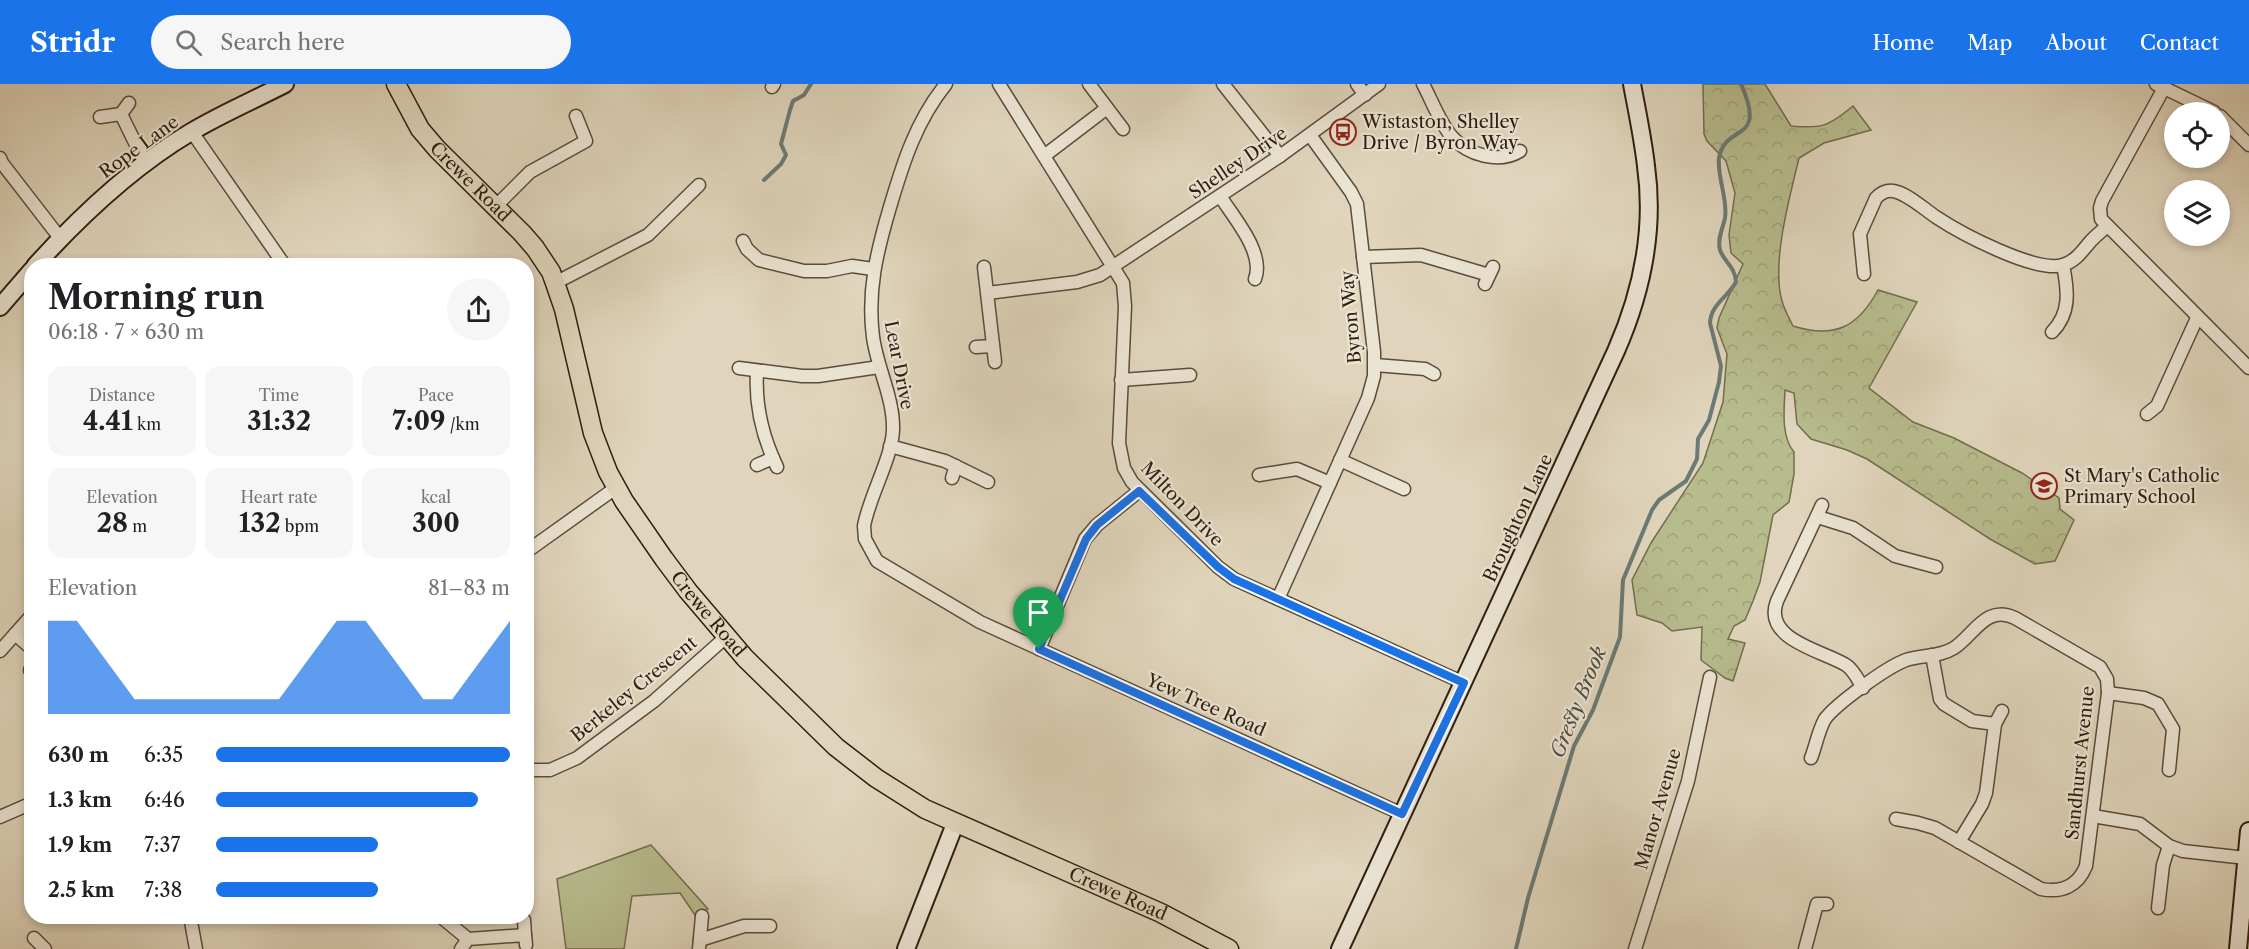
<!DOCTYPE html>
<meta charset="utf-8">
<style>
:root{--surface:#fff;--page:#f6f6f6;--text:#202124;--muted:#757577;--accent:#1a73e8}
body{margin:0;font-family:"Libre Caslon Text",serif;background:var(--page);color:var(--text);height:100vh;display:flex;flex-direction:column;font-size:22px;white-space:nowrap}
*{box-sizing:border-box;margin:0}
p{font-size:20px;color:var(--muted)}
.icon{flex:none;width:33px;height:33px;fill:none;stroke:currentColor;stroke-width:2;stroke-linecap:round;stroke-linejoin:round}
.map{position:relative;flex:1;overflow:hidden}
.panel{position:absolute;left:24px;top:174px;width:510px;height:666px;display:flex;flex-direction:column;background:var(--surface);border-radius:24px;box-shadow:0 3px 9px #0003}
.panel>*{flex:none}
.fabs{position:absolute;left:2164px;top:18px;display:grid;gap:12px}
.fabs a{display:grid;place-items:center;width:66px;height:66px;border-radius:50%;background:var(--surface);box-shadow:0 3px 9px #0003;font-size:30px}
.pin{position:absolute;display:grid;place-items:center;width:51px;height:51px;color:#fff;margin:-62px -26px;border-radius:50% 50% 50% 0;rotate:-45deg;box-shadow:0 0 6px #0007}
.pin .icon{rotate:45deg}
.round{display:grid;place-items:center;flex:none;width:63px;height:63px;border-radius:32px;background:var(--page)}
.summary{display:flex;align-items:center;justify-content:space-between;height:102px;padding:0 24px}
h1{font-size:33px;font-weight:800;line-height:45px}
.figures{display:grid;grid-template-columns:repeat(3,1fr);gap:9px;height:102px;padding:6px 24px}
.figures div{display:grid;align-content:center;border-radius:15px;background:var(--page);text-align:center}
.figures b{font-size:26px;font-weight:800}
.figures small{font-size:16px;font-weight:400}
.figures p{font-size:16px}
.chart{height:168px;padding:12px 24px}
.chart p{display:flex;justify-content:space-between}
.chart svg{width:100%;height:108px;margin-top:6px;fill:var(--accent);opacity:.7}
ul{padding:0 24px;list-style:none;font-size:20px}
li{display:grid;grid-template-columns:96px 72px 1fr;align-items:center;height:45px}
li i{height:15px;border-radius:8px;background:var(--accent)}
header{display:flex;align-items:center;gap:36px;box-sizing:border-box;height:84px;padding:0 30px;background:var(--accent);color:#fff}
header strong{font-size:28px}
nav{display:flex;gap:33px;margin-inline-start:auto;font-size:21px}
.search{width:420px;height:54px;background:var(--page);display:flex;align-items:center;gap:15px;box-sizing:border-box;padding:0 21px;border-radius:33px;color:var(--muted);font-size:22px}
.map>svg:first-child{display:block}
.forest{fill:url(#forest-crowns);stroke:#726d4f;stroke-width:1.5}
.park{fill:#b7bc8d;stroke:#726d4f;stroke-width:1.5}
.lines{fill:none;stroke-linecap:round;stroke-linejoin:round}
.stream{stroke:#6b7a75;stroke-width:4}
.street-casing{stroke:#5a4c3c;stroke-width:15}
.secondary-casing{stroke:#2d1e11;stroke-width:20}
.primary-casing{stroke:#2d1e11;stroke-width:21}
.street{stroke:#ebe4d3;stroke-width:12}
.secondary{stroke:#ebe4d3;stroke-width:16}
.primary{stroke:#e0d5bc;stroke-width:18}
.route-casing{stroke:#fff;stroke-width:12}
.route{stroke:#1a73e8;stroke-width:8}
.labels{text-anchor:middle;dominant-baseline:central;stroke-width:4.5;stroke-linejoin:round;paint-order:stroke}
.poi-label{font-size:18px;fill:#2d1e11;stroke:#ebe4d3;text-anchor:start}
.street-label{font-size:18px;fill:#2d1e11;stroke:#ebe4d3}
.water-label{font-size:20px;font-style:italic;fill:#4c4c43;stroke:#ebe4d3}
</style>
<header>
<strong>Stridr</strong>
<div class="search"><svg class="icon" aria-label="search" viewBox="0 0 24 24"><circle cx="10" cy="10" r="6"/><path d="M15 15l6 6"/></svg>Search here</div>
<nav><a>Home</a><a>Map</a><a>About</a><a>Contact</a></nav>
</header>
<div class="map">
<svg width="2249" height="865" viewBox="0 0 2249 865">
<defs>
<pattern id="forest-crowns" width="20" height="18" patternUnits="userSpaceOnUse" patternTransform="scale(1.5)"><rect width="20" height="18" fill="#b7bc8d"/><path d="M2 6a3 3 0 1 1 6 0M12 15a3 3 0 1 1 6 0" fill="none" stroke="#9ea179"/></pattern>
</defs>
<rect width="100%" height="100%" fill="#e0d5bc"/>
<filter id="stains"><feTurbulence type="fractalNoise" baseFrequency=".00333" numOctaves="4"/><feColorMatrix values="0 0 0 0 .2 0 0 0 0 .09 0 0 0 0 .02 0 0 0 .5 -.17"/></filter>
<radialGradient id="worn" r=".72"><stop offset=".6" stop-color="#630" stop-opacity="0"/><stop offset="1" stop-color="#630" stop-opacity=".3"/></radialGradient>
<path class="forest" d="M1703,0H1765L1791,42C1822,45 1829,42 1853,22L1871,46L1824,59L1799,74C1790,112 1771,179 1782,217C1784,225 1789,234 1793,242C1835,255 1858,243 1878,206L1917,218L1869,304L1913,338L1954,354L2022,389L2059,414L2060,425L2074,436L2055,477L2035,480L1990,455L1867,375L1847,366L1811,355L1797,340L1794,309L1785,306C1784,326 1781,353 1794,368V390L1789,418L1773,431L1760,498L1753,517L1745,536L1734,542L1728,555L1745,559L1733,597L1725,594L1701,576L1702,543L1672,547L1662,539L1637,531L1632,496L1651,459L1703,379L1723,318L1727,270L1717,244L1719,234L1743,180L1731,169L1729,151L1735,109L1726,77L1707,57L1704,50Z"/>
<polygon class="park" points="651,761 708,825 697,834 680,809 632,812 624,865 566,865 557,795"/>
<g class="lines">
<g class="stream">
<polyline points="764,96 781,80 786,71 781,60 790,26 793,17 804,11 811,0"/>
<path d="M1516,865L1528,814L1574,662L1593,626L1620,553L1623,496L1652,426L1659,416L1686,397L1697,375L1698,355L1709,336L1719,298L1721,282L1710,239C1711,220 1727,214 1736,198C1735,182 1724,178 1720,166C1717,155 1723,144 1725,134C1728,114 1717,94 1719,74C1725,38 1768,61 1741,0"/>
</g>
<defs>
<g id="street">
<path d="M946,0C916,37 903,79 890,123C877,167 867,207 873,253C877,284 894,314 893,346C892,374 869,413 864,442L865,455L877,477L980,538L1402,730"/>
<polyline points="999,0 1123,199 1125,222 1119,359 1124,384 1132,398 1218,483 1234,495 1464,599"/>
<polyline points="1089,0 1123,45"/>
<polyline points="1223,0 1280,72"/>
<polyline points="1357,0 1365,11"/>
<path d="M1423,0C1432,17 1440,39 1452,53C1468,71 1499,80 1520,67"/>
<polyline points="2156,0 2214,28"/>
<polyline points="772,3 774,0"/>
<polyline points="2164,4 2102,117 2100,124 2101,135 2249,284"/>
<polyline points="121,30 145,79"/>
<polyline points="2220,32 2249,61"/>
<polyline points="100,33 121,30 129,19"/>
<polyline points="192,48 285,182"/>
<polyline points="1044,72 1107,24"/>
<polyline points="0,74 2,79 60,154"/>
<path d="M1220,112C1234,134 1265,169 1255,195"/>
<polyline points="495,123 530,88 586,57 576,32"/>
<polyline points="743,157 747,165 759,176 804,187 827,187 852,182 873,185"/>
<polyline points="1363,173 1421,171 1489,191"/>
<polyline points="984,183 995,278"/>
<path d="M1864,190L1860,150L1876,114C1881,109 1886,106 1893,107C1907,109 1924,125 1936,133C1960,149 2035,189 2063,181C2076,177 2082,167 2090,158C2095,152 2102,147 2107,142"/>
<polyline points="555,199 648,151 699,101"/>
<polyline points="1485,200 1493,183"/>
<polyline points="988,209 1077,198 1100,191 1280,72 1379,0"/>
<path d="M2052,248C2071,229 2068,206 2063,181"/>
<polyline points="976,263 993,262"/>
<polyline points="1375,281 1425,285 1434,290"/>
<polyline points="739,284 802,292 818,292 879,283"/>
<path d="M757,288C755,320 763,354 777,383"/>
<polyline points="1121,296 1190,291"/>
<polyline points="2147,330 2157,322 2197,234"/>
<polyline points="890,362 945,377 988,398"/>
<polyline points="1340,376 1404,405"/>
<polyline points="757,381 773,374"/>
<polyline points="1259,391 1297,385 1330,399"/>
<polyline points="952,394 956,382"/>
<path d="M1822,421L1777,517C1762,556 1824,567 1846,581C1854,586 1858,596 1863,604"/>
<polyline points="1818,433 1853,444 1895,472 1936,483"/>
<polyline points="526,468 617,403"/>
<polyline points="1278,515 1368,314 1374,292 1374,268 1357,120 1351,108 1310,51"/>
<polyline points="15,550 32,565"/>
<polyline points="1039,565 1085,455 1097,441 1139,407"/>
<polyline points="0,567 32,531"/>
<polyline points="1932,571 1940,615 1944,620 1972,637 1995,640 1986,709 1982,720 1959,758"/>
<polyline points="30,586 32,584"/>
<polyline points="2108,609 2144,614 2158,620 2173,645 2169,686"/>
<polyline points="1995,640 2002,627"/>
<path d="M1811,674C1816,662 1818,647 1825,635C1836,620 1887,583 1906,576C1921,571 1940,573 1954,564C1974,551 1986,520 2015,534L2100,583L2107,595L2108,609L2086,782C2078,802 2062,809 2041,805L1935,744L1918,739L1896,735"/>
<polyline points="526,686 550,686 577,674 654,617 726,553"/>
<polyline points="2093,732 2140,740 2169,762 2183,767 2246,774"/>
<polyline points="0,733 32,719"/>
<polyline points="2158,824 2163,781 2169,762"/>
<polyline points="190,832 196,865"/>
<polyline points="440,832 468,855"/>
<polyline points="524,836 525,851"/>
<polyline points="34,854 45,865"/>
<polyline points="700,856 744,842 770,842"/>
<polyline points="461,865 468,855 525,851 526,861"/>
<polyline points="699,865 702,832"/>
<polyline points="1635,865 1688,697 1710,593"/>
<polyline points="1805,865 1817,820 1827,820"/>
</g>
<g id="secondary">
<path d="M35,182C81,131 132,83 191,48C221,30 254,16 285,0"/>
<polyline points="0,223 32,186"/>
<polyline points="906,865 955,740"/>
<path d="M1340,865L1616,267C1642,208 1655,146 1646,82C1643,55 1637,27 1632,0"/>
<polyline points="2238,865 2249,747"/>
</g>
<g id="primary">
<path id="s1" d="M396,0L420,45L437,65L522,149L535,164L551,188L555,199L564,225L593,349L608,388L624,417L664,475L688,507L745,574L836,663L876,694L925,725L1161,829L1229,865"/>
</g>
</defs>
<use href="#street" class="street-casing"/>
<use href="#secondary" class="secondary-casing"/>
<use href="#primary" class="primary-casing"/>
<use href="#street" class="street"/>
<use href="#secondary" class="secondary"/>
<use href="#primary" class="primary"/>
</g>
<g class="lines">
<defs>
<polygon id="route" points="1139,407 1218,483 1234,495 1464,599 1402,730 1039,565 1086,455 1097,441"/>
</defs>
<use href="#route" class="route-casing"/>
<use href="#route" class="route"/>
</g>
<defs>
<symbol id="bus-ring" viewBox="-11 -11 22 22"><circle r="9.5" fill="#ebe4d3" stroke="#8f2418" stroke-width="1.5"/><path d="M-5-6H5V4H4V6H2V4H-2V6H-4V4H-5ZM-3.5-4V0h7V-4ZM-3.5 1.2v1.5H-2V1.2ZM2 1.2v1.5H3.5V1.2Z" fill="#8f2418"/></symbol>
<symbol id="school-ring" viewBox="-11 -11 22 22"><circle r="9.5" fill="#ebe4d3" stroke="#8f2418" stroke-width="1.5"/><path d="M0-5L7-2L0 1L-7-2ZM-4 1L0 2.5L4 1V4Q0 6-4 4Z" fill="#8f2418"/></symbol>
</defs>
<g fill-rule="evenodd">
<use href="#bus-ring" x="1328" y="33" width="30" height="30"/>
<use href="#school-ring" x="2029" y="387" width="30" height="30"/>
</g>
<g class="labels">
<g class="poi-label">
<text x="1362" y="38">Wistaston, Shelley<tspan x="1362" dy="21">Drive / Byron Way</tspan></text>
<text x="2064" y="392">St Mary's Catholic<tspan x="2064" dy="21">Primary School</tspan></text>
</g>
<g class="street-label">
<text transform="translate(139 63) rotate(-36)">Rope Lane</text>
<text transform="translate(1238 79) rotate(-34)">Shelley Drive</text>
<text stroke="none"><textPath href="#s1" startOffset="124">Crewe Road</textPath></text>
<text transform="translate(1351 233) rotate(-95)">Byron Way</text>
<text transform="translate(899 281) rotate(79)">Lear Drive</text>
<text transform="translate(1182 420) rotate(46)">Milton Drive</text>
<text transform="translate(1518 434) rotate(-65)">Broughton Lane</text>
<text stroke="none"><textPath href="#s1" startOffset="628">Crewe Road</textPath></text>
<text transform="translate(634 605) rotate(-39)">Berkeley Crescent</text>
<text transform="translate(1206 621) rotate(24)">Yew Tree Road</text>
<text transform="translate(2080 679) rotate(-84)">Sandhurst Avenue</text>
<text transform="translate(1658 725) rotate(-74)">Manor Avenue</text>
<text stroke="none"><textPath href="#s1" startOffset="1132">Crewe Road</textPath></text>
</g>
<g class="water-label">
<text transform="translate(1578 618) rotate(-68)">Gresty Brook</text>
</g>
</g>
<rect width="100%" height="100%" filter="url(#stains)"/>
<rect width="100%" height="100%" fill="url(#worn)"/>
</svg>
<div class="fabs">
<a><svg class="icon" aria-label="locate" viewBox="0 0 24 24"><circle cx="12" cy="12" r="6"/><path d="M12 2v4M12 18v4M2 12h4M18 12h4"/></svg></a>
<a><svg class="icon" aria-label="layers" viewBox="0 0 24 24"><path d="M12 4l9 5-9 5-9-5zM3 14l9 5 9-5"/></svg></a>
</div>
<div class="pin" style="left:1039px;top:565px;background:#1e9e55"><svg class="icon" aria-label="arrive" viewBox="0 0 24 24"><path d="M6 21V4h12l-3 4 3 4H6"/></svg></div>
<section class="panel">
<div class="summary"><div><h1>Morning run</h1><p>06:18 · 7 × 630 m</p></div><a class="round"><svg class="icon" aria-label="share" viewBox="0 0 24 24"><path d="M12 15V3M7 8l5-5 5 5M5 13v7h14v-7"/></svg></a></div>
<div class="figures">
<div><p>Distance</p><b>4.41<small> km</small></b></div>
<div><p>Time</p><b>31:32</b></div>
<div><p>Pace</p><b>7:09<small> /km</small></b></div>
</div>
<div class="figures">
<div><p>Elevation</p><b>28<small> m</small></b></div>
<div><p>Heart rate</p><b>132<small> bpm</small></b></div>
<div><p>kcal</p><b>300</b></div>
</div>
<div class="chart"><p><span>Elevation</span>81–83 m</p>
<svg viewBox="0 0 160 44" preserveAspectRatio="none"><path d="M0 44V6L10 6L20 22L30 38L40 38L50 38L60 38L70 38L80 38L90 22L100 6L110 6L120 22L130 38L140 38L150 22L160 6V44z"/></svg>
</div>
<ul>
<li><b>630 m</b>6:35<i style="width:100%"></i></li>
<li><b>1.3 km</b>6:46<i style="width:89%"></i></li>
<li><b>1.9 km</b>7:37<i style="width:55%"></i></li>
<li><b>2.5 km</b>7:38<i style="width:55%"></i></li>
</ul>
</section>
</div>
